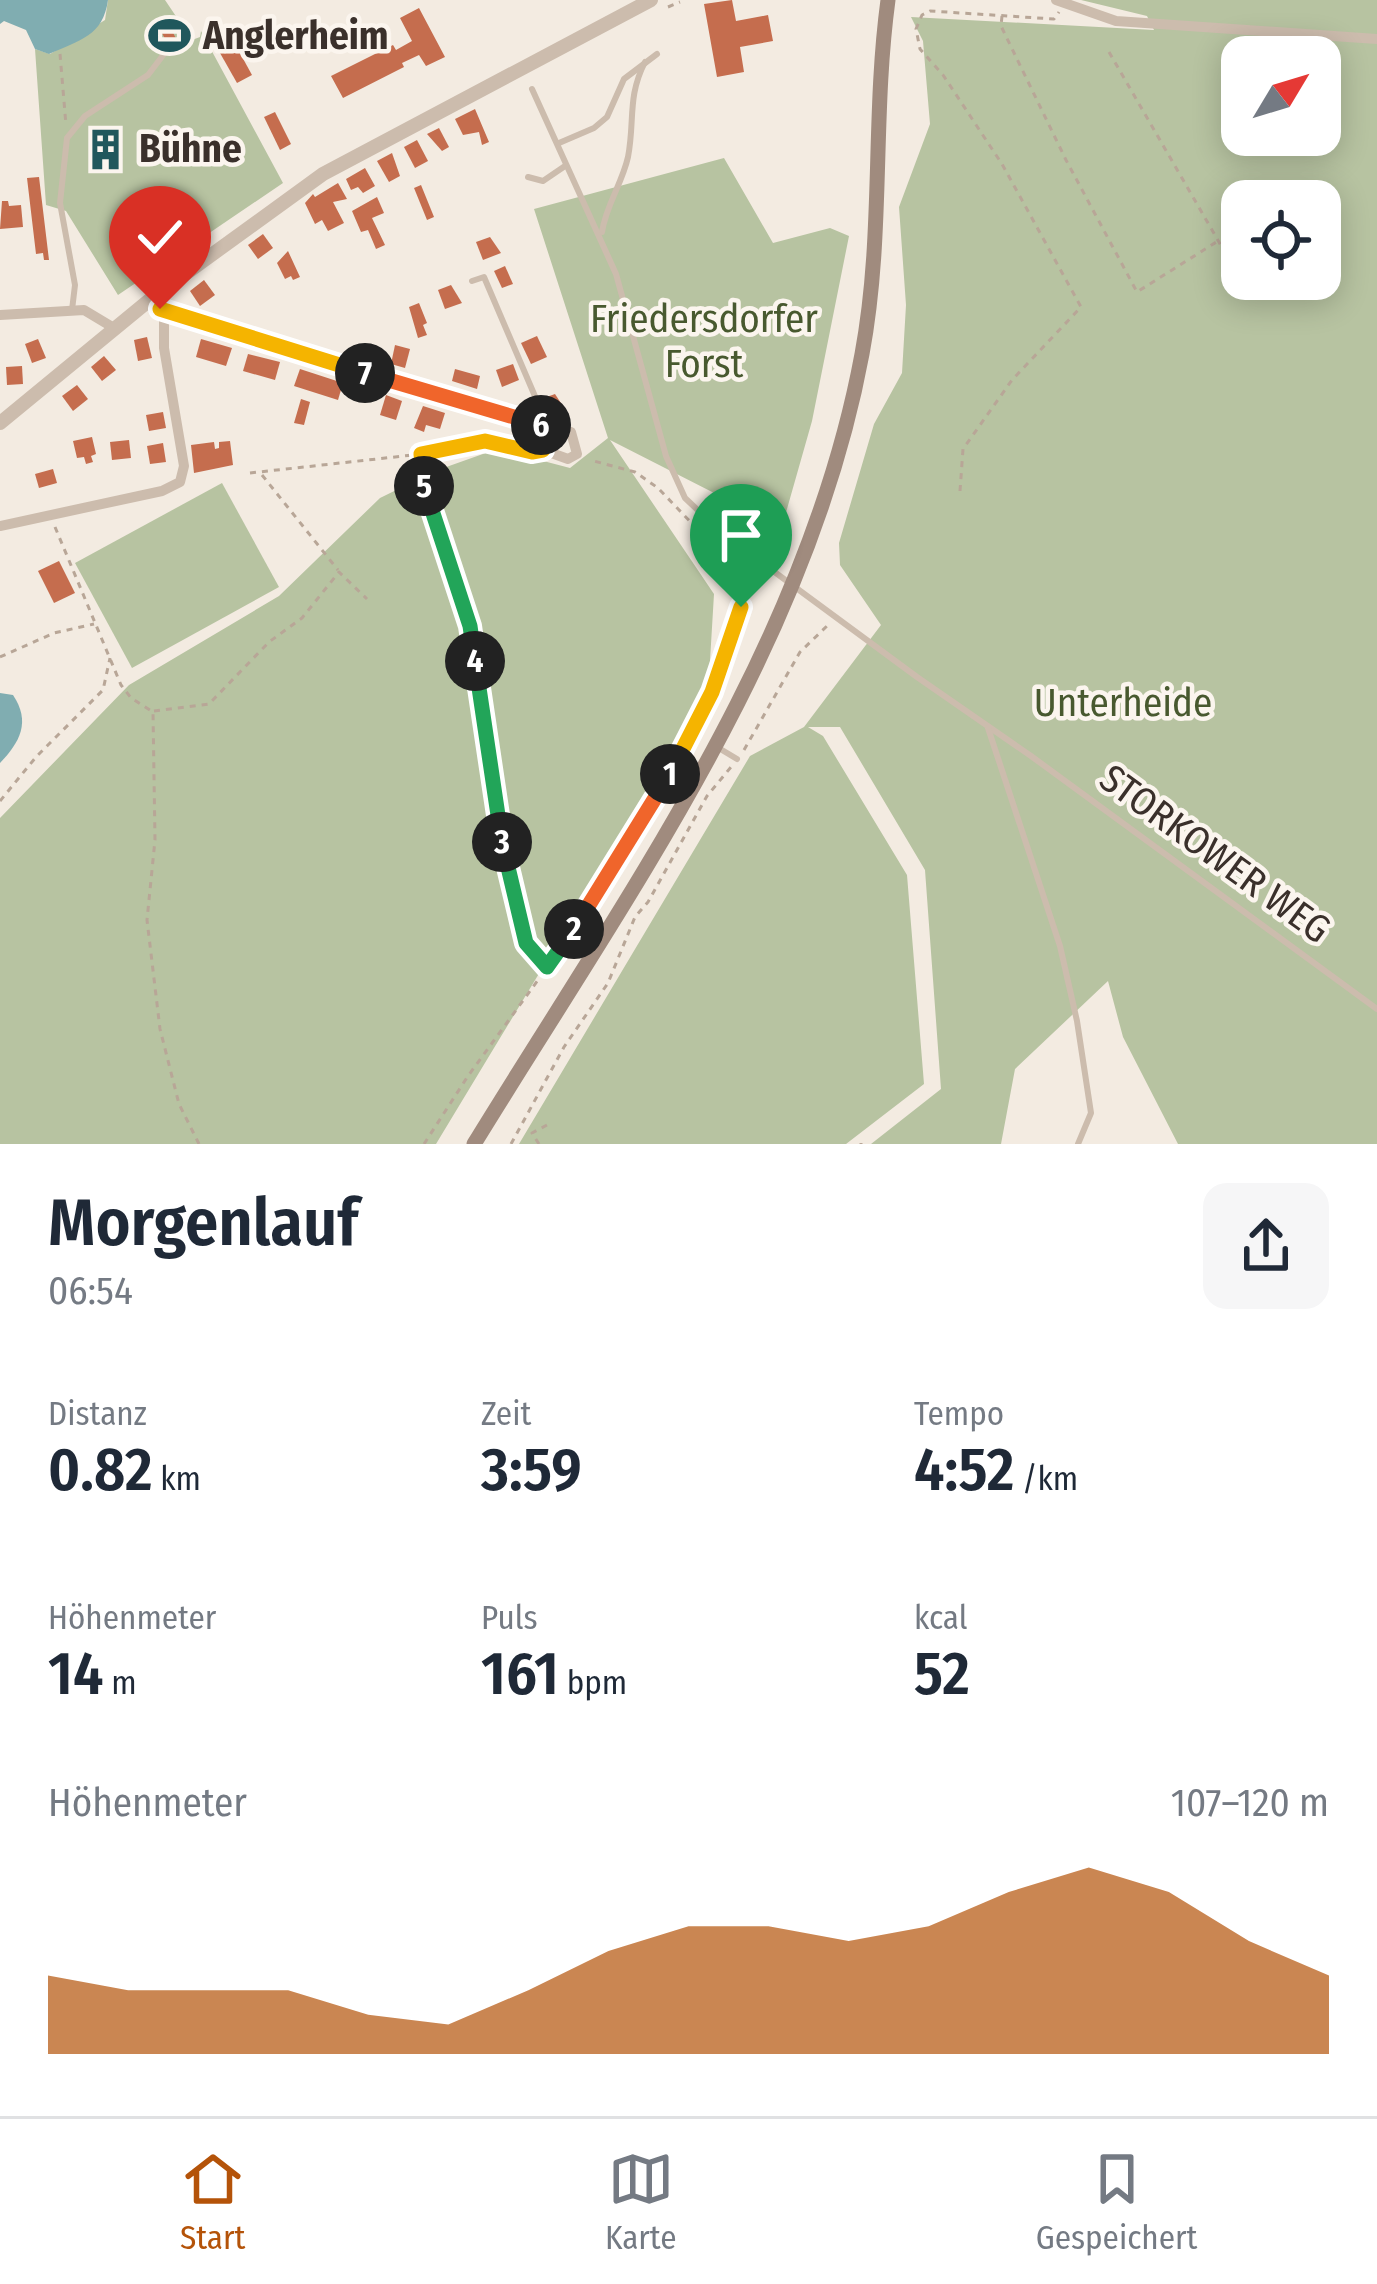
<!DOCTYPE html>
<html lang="de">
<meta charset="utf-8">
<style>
:root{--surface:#fff;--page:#f6f6f7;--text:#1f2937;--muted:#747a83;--line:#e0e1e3;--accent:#b45309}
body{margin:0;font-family:"Fira Sans Condensed",sans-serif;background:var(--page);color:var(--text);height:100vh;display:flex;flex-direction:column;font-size:45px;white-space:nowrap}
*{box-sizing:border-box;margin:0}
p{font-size:39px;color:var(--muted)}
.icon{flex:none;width:66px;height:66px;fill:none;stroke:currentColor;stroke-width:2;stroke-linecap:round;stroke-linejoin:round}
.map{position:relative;height:1144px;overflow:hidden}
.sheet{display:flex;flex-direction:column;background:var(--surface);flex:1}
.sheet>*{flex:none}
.needle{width:78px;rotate:52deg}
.controls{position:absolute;left:1221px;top:36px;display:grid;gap:24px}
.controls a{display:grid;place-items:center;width:120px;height:120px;border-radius:24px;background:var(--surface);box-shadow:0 6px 30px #0003;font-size:60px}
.pin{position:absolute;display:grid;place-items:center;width:102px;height:102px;color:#fff;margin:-123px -51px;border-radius:50% 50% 50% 0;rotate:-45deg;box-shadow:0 0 12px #0007}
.pin .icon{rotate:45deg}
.km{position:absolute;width:60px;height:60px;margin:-30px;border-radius:50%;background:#222;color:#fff;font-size:33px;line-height:60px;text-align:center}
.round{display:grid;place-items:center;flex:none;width:126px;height:126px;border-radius:24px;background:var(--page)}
.overview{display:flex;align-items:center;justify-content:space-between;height:204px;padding:0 48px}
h1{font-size:66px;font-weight:600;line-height:90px}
.stats{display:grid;grid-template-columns:repeat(3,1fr);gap:18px;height:204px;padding:12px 48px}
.stats div{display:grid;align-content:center}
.stats b{font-size:60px;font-weight:600}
.stats small{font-size:33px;font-weight:400}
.stats p{font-size:33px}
.chart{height:336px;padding:24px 48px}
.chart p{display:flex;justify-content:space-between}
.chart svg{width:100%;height:216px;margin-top:12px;fill:var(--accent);opacity:.7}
.tabs{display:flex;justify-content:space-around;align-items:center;height:168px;border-top:3px solid var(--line);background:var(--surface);font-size:33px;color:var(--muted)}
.tabs a{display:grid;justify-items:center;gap:6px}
.tabs .current{color:var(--accent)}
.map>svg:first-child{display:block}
.green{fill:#b7c3a1;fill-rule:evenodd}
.water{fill:#80adb1}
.building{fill:#c56d4e}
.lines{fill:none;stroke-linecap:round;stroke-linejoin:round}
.path{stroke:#b8a697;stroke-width:3;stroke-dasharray:6 6;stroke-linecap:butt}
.service{stroke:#ccbcad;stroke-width:6}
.minor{stroke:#ccbcad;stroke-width:10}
.tertiary{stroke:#ccbcad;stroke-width:14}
.secondary{stroke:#a08b7e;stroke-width:15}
.split-1-casing{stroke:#fff;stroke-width:24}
.split-2-casing{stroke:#fff;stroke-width:24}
.split-3-casing{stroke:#fff;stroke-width:24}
.split-4-casing{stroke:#fff;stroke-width:24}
.split-5-casing{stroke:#fff;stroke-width:24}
.split-6-casing{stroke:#fff;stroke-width:24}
.split-7-casing{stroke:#fff;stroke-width:24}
.split-8-casing{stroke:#fff;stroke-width:24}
.split-1{stroke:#f5b400;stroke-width:15}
.split-2{stroke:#f0652b;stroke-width:15}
.split-3{stroke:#22a559;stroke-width:15}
.split-4{stroke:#22a559;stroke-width:15}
.split-5{stroke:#22a559;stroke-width:15}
.split-6{stroke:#f5b400;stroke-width:15}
.split-7{stroke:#f0652b;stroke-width:15}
.split-8{stroke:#f5b400;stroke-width:15}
.labels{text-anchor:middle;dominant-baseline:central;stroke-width:9;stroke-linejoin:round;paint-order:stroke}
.poi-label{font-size:39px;font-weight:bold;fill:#3a302b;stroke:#fbf5ee;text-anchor:start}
.park-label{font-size:39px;fill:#48592f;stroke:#fbf5ee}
.street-label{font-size:39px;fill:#3a302b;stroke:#fbf5ee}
</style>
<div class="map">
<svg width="1377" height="1144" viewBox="0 0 1377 1144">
<rect width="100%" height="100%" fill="#f3ebe1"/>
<g class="green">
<polygon points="108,0 165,0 192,40 200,37 201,31 283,183 118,295 66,211 46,205 35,49 50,54 105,20"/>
<path d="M1081,0H1377V1144H1178L1123,1037L1108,981L1015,1069L1001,1144H871L941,1089L925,870L840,727H808L823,736L907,875L924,1084L846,1144H519L750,756L804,727L881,625L840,565L839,543L874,424L902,373L906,305L899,207L930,124L923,41L911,17L1154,30L1147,16ZM1242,57H1320V135H1242ZM1242,201H1320V279H1242Z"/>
<polygon points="724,158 773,243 830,228 849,236 812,421 785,516 773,523 610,440 714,594 708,694 436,1144 0,1144 0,818 129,685 279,596 380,498 435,471 497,449 570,468 608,438 534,209"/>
<polygon points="222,483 279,587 132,668 75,563"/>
</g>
<g class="water">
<path d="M0,0H108C103,36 80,40 49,54L35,49L26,30L4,21L0,24Z"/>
<path d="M0,693L13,695C31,722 20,742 0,763Z"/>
</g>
<g class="building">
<polygon points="732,0 736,21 768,15 773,41 740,47 744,72 717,77 704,4"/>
<polygon points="419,8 445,57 426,66 419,55 402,63 404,67 343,98 331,76 393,45 396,50 412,41 400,18"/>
<polygon points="168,22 179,45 170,49 159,27"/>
<polygon points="235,44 252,75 237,83 220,53"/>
<polygon points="475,109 489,142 482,145 479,132 463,135 455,119"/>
<polygon points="275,112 291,144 280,150 264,117"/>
<polygon points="439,128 449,147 442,151 427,134"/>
<polygon points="417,140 428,161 415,168 404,147"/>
<polygon points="392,153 400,176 389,182 377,161"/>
<polygon points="365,168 375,186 363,193 358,187 351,190 346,179"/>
<polygon points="39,177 49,260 44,260 43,253 36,254 27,178"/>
<polygon points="338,183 347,199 333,202 344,223 328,231 322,220 315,224 305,203 313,194 315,197"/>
<polygon points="421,185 434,217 427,220 414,188"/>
<polygon points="377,197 384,213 372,218 385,245 376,249 368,230 361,232 352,211"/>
<polygon points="2,201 8,201 9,206 21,205 23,227 0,229"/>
<polygon points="263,234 273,248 258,259 248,245"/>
<polygon points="490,237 501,253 483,260 476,242"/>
<polygon points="288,251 300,277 293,280 291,276 285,279 277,263"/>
<polygon points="505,266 513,284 502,288 494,271"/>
<polygon points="204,280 215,295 200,306 190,291"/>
<polygon points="451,285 462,303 445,309 438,290"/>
<polygon points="419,303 427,323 423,325 427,335 418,338 409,307"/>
<polygon points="537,336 547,357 531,364 521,343"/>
<polygon points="147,337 152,358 138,361 134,340"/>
<polygon points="38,339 46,358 32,363 25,344"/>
<polygon points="201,339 232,348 226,366 196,357"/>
<polygon points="395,345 410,349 405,368 391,364"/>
<polygon points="248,354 280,362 275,380 243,371"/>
<polygon points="104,356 116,370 102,381 91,367"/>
<polygon points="513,364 519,380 502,387 496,370"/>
<polygon points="22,366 23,384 7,385 6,367"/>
<polygon points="300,369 343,383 338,400 294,386"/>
<polygon points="455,369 480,376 477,389 452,381"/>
<polygon points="77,385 88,399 73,411 62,396"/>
<polygon points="555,394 568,414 554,421 544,398"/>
<polygon points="386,395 402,401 396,420 380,415"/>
<polygon points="301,399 310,402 304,425 294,423"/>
<polygon points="423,406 445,413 440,429 426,425 424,432 414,428"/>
<polygon points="163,412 166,428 149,431 146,415"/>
<polygon points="92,437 96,454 91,456 93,462 86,464 84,457 77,458 73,441"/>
<polygon points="129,440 131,458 112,460 110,442"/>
<polygon points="230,441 233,465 194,473 191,445 214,442 215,449 219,448 219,442"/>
<polygon points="163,443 166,462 150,464 147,446"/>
<polygon points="53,469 57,483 39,488 35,474"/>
<polygon points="59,561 75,593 54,603 38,571"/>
</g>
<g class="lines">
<g class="path">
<polyline points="668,7 680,2"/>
<polyline points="1002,16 1001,26 1066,160 1137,292 1218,241"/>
<polyline points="1109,52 1245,287"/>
<polyline points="60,54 66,125"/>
<polyline points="421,454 424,489 470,625 506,866 526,943 545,965"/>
<polyline points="250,473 458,450 485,441 532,452"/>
<polyline points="262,475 338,570"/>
<polyline points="960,491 963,449 1012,380 1081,307 1002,164 943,75 920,49 916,29 922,15 930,11 1054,19 1059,12"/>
<polyline points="55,527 121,685 131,698 153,712 155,840 147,920 160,1029 179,1104 199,1144"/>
<polyline points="0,657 54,633 94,624"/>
<polyline points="154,711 209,704 269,642 302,618 339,572 367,599"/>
<polyline points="744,750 800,652 828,625"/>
<polyline points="0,801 36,757 103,690 110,658"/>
<polyline points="424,1144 468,1076 576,928 615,859 655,803 700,721 741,607 737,576 724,557 658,488 635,472 590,460"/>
<polyline points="511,1144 564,1047 608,983 635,917 648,902 707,796 731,767"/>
<polyline points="539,1144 532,1133 547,1125"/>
<polyline points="861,1144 861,1143"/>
</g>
<g class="service">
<polyline points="532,89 616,274 666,456 685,498 723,534 917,677 1031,756 1377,1009"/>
<polyline points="559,143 594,128 607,117 624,79 657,54"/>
<polyline points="528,177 543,181 565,166"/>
<path d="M602,232C606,205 622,184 628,157C635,121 627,97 645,62"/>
<polyline points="472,281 484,277 540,408 541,423"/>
<polyline points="72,310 75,285 60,203 67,138 85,116 148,75 164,54"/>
<polyline points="988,728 1060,946 1077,1021 1091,1113 1078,1144"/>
<polyline points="717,747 737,759"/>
</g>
<g class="minor">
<polyline points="1056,0 1116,21 1377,39"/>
<polyline points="152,298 164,313 571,432 577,454 568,459 543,450 541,425"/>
<polyline points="0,315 84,310 114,328"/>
<polyline points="0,526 162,491 180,482 184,466 164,348 164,313"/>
</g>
<polyline class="tertiary" points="0,423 152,298 323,174 651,0"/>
<path class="secondary" d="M474,1144C626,896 808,646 862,354C884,237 872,118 888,0"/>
</g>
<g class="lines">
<defs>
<polyline id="split-1" points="670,774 712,692 741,607"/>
<polyline id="split-2" points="574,929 670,774"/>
<polyline id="split-3" points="502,842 526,943 547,967 574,929"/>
<polyline id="split-4" points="475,661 502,842"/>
<polyline id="split-5" points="424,486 470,626 475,661"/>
<polyline id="split-6" points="424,486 421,454 485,441 532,452 543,450 541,425"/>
<polyline id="split-7" points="365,373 541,425"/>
<polyline id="split-8" points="160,309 365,373"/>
</defs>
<use href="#split-1" class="split-1-casing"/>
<use href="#split-2" class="split-2-casing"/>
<use href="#split-3" class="split-3-casing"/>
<use href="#split-4" class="split-4-casing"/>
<use href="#split-5" class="split-5-casing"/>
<use href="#split-6" class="split-6-casing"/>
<use href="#split-7" class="split-7-casing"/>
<use href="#split-8" class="split-8-casing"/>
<use href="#split-1" class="split-1"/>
<use href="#split-2" class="split-2"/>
<use href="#split-3" class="split-3"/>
<use href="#split-4" class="split-4"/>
<use href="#split-5" class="split-5"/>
<use href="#split-6" class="split-6"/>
<use href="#split-7" class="split-7"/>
<use href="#split-8" class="split-8"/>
</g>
<defs>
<symbol id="stadium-bare" viewBox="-9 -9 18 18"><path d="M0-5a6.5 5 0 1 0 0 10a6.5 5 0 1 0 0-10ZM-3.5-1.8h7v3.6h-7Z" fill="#20575c" stroke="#fbf5ee" stroke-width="2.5" paint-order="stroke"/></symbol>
<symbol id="building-bare" viewBox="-9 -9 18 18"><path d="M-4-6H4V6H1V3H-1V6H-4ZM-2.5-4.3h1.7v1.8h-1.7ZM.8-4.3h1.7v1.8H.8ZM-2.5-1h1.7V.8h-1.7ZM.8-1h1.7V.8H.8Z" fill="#20575c" stroke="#fbf5ee" stroke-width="2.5" paint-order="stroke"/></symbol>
</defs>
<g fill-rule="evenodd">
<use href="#stadium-bare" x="140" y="6" width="59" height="59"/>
<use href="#building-bare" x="76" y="120" width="59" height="59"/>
</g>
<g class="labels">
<g class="poi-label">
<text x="203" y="36">Anglerheim</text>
<text x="139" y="149">Bühne</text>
</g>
<g class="park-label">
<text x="704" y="319">Friedersdorfer<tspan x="704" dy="45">Forst</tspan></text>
<text x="1123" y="703">Unterheide</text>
</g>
<g class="street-label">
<text transform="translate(1215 854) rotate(36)">STORKOWER WEG</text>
</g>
</g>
</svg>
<div class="controls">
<a><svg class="needle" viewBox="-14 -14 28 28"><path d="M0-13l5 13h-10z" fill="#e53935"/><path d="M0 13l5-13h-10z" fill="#747a83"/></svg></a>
<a><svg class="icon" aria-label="locate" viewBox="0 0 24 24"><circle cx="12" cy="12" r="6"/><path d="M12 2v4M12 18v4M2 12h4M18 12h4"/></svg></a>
</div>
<div class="pin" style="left:741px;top:607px;background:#1e9e55"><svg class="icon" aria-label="arrive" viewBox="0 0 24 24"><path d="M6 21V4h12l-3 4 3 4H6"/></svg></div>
<div class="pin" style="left:160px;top:309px;background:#d93025"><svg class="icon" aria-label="check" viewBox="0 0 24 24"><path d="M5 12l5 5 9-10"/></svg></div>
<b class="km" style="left:670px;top:774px">1</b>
<b class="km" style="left:574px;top:929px">2</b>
<b class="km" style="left:502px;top:842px">3</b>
<b class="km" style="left:475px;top:661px">4</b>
<b class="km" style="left:424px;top:486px">5</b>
<b class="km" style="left:541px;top:425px">6</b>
<b class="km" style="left:365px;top:373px">7</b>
</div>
<section class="sheet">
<div class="overview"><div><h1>Morgenlauf</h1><p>06:54</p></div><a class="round"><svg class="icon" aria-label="share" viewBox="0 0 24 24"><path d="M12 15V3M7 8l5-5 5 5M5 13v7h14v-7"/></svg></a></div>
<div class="stats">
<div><p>Distanz</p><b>0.82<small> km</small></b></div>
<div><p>Zeit</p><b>3:59</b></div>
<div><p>Tempo</p><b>4:52<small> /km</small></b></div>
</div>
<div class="stats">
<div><p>Höhenmeter</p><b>14<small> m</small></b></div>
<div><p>Puls</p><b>161<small> bpm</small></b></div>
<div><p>kcal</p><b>52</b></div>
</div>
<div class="chart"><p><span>Höhenmeter</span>107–120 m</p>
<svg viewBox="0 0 160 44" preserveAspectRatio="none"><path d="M0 44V28L10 31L20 31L30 31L40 36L50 38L60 31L70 23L80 18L90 18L100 21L110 18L120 11L130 6L140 11L150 21L160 28V44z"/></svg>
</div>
</section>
<nav class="tabs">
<a class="current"><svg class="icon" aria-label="home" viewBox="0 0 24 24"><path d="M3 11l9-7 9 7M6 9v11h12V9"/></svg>Start</a>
<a><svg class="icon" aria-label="map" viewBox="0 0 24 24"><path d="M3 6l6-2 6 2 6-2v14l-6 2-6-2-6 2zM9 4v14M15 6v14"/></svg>Karte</a>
<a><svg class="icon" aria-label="saved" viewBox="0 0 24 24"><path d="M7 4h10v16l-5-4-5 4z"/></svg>Gespeichert</a>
</nav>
